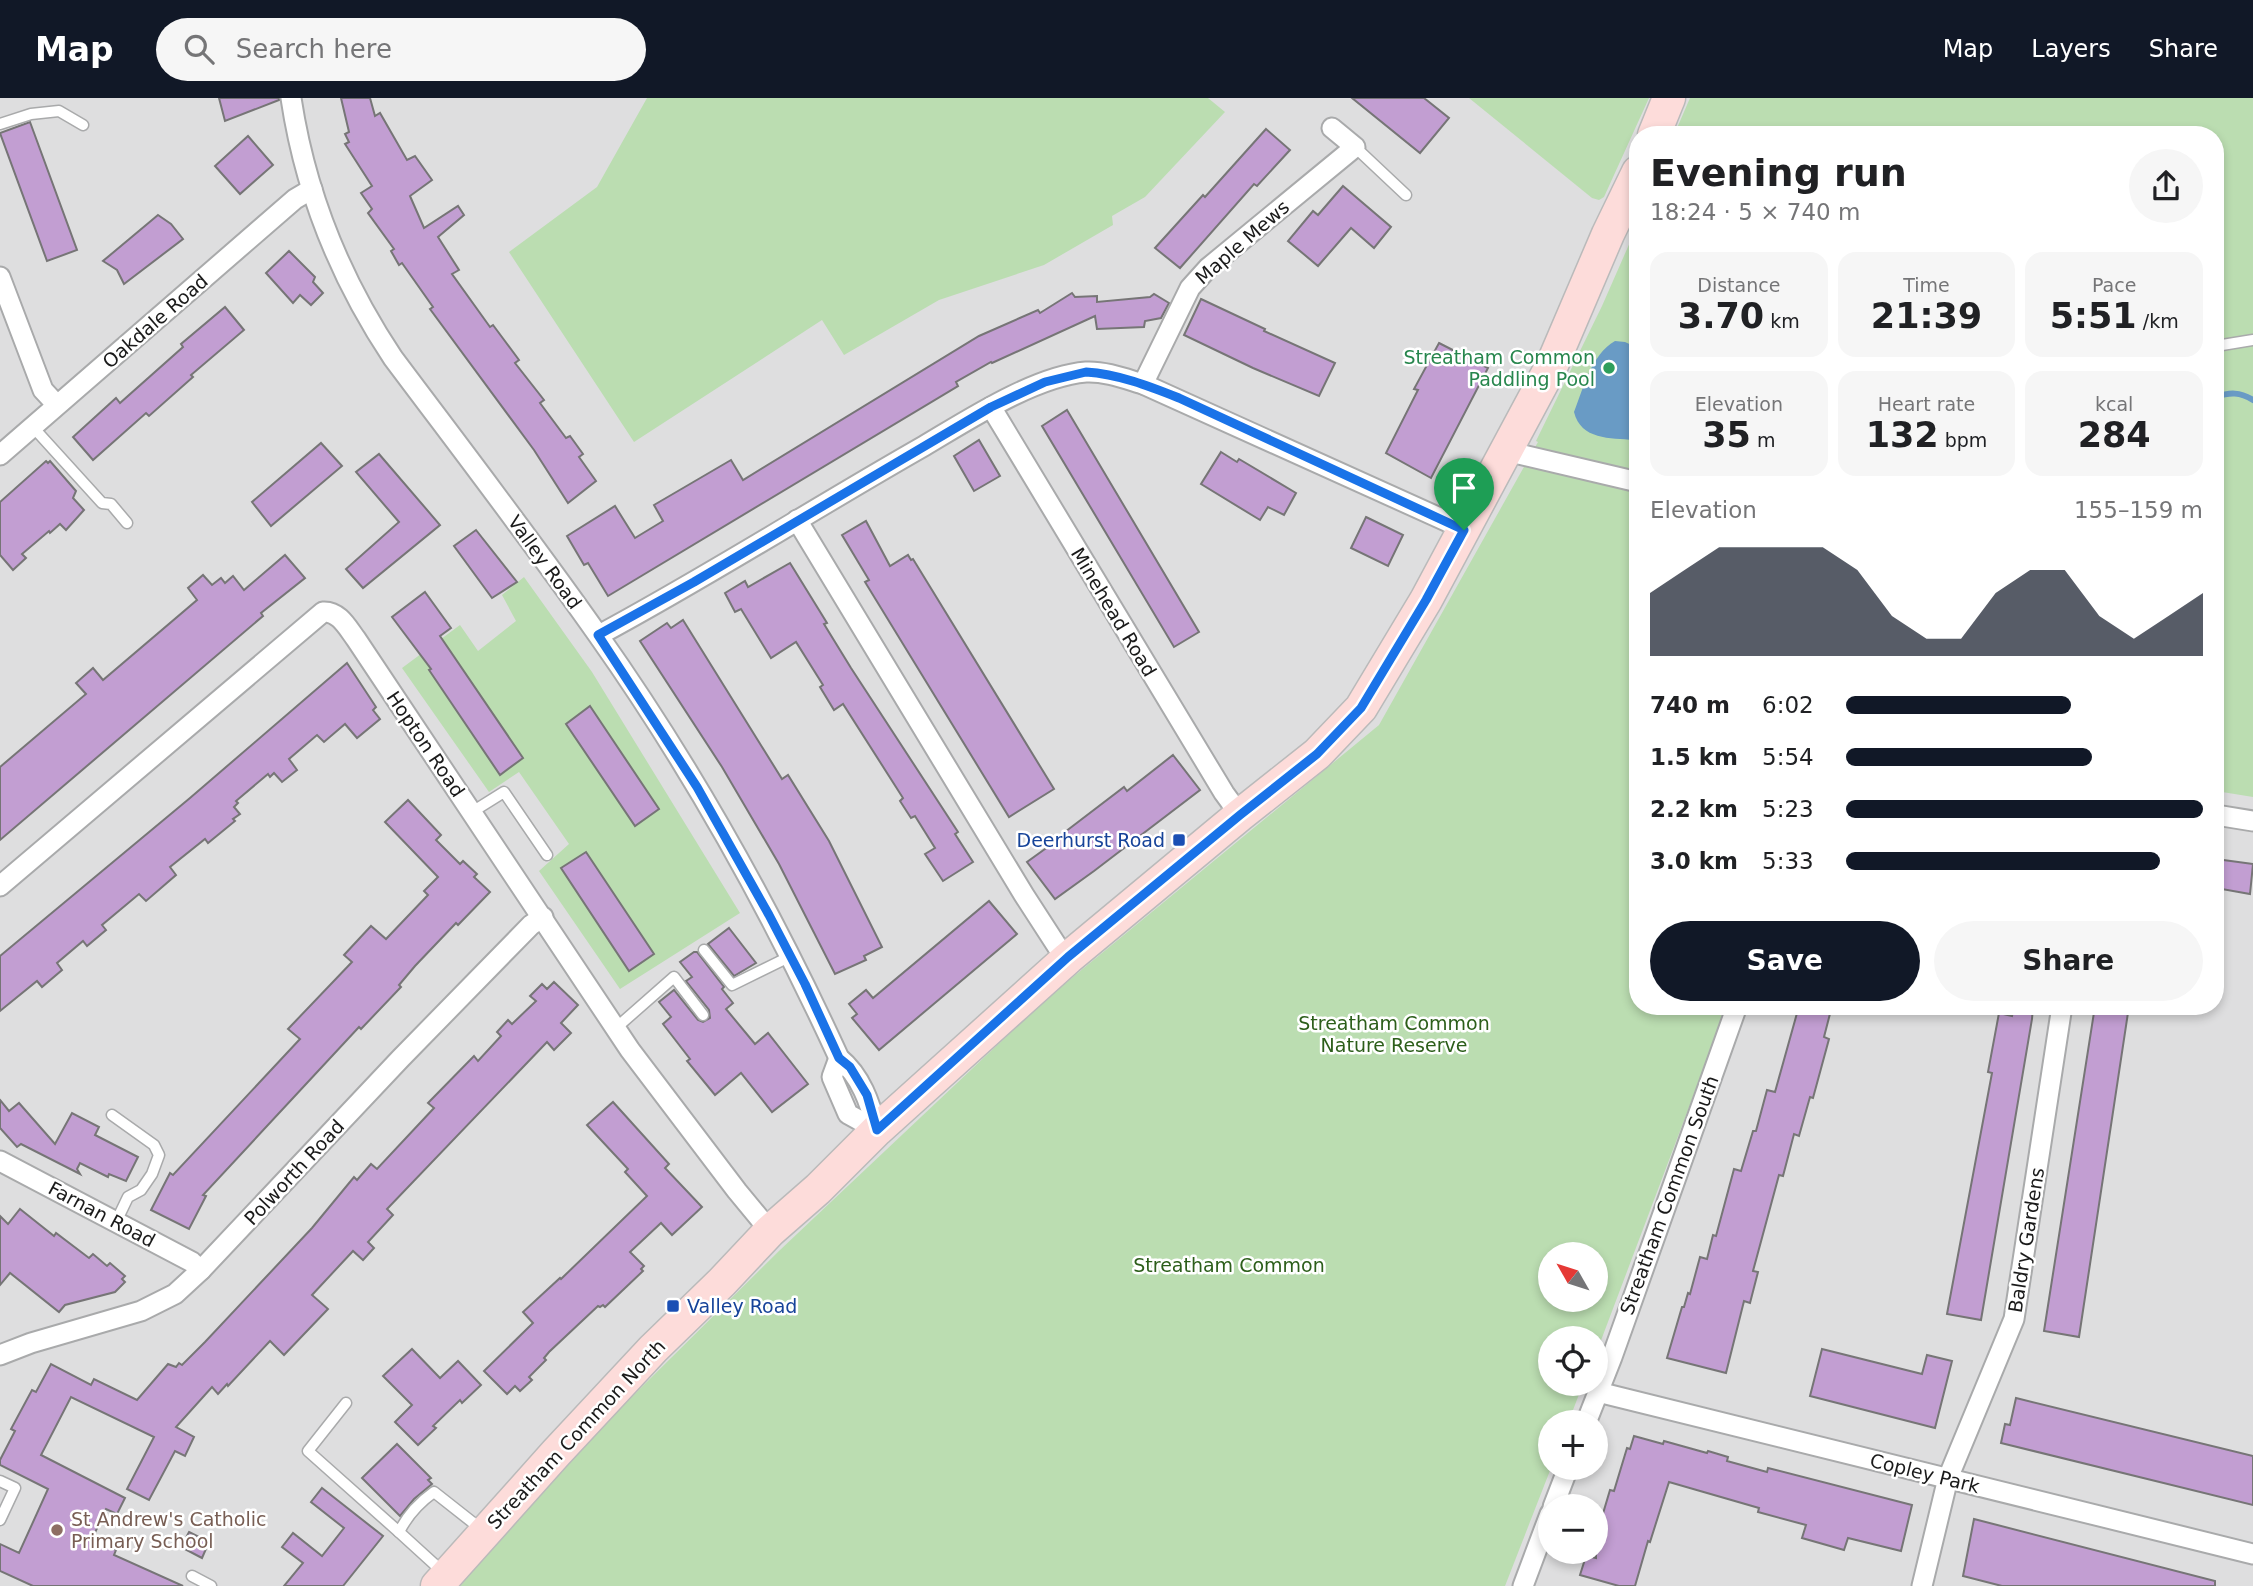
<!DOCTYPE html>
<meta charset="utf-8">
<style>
:root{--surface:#fff;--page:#f6f6f6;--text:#202124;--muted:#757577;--accent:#111827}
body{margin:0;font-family:"DejaVu Sans",sans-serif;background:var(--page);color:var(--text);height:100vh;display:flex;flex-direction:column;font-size:26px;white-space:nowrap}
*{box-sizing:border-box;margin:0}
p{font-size:23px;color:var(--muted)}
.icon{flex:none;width:38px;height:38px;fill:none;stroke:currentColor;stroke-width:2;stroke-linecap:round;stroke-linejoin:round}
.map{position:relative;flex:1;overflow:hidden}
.sheet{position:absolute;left:1629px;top:28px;width:595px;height:889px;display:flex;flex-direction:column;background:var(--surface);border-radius:28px;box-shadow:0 4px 10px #0003}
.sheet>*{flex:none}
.needle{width:46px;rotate:309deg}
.controls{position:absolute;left:1538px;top:1144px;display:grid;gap:14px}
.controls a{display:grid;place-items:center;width:70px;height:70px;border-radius:50%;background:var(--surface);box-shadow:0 4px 10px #0003;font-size:35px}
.pin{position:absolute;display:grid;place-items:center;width:60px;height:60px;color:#fff;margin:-72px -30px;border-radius:50% 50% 50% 0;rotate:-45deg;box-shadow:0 0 7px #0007}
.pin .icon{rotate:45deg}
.round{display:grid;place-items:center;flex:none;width:74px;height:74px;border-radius:37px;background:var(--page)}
.summary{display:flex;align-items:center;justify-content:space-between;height:119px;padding:0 21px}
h1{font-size:38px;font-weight:700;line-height:52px}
.figures{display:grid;grid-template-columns:repeat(3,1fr);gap:10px;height:119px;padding:7px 21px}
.figures div{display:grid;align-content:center;border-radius:18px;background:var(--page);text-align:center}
.figures b{font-size:35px;font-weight:700}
.figures small{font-size:19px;font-weight:400}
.figures p{font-size:19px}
.chart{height:196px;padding:14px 21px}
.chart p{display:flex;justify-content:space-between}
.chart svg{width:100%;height:126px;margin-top:7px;fill:var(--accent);opacity:.7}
.action{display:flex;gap:14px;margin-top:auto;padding:14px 21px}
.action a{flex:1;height:80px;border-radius:42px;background:var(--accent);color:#fff;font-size:28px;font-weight:700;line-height:80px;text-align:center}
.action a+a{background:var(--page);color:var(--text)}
ul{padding:0 21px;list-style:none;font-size:23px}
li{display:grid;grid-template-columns:112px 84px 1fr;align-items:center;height:52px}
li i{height:18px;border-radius:9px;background:var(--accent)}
header{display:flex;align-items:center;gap:42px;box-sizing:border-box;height:98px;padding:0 35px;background:var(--accent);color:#fff}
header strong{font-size:33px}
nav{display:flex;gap:38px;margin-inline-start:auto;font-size:24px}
.search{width:490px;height:63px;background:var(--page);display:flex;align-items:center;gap:18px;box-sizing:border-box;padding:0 24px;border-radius:38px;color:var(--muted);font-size:26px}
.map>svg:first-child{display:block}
.green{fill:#bbddb1;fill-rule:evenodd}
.water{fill:#699bc5}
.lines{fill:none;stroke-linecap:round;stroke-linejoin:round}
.stream{stroke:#699bc5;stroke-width:6}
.building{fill:#c29ed2;stroke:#767576;stroke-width:2}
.service-casing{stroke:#a9aaab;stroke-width:13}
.minor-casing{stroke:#a9aaab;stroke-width:23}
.primary-casing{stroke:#bababa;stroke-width:35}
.service{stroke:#fff;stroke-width:10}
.minor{stroke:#fff;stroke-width:19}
.primary{stroke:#fddcda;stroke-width:32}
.route-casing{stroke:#fff;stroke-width:14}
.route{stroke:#1a73e8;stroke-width:9}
.leisure-dot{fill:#2e9e5b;stroke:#fff;stroke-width:2.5}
.transit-dot{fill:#1a4fb4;stroke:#fff;stroke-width:2.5}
.education-dot{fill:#8d6e63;stroke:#fff;stroke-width:2.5}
.labels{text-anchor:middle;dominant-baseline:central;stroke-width:5;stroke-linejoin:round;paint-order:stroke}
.street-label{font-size:19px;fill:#1a1a1a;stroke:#fff}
.leisure-label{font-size:19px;fill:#27864d;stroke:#fff;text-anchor:end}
.transit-label{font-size:19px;fill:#164399;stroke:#fff;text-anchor:end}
.park-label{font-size:19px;fill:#2c5e1a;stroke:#fff}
.education-label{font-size:19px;fill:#785e54;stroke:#fff;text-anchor:start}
</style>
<header>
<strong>Map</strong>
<div class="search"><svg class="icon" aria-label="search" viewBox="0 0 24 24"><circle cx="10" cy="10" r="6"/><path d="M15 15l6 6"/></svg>Search here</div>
<nav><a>Map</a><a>Layers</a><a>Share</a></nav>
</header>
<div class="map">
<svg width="2253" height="1488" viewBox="0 0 2253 1488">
<rect width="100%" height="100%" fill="#dededf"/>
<g class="green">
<polygon points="647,0 1208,0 1225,14 1145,99 1112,118 1113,127 1044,167 939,202 844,257 822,222 634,344 509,154 597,89"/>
<polygon points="1469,0 1649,0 1604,99 1599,102 1592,100"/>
<polygon points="1690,0 2253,0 2253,699 2216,693 2216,37 1674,37"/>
<path d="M1638,126V908H1724L1717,935L1597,1253L1596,1241H1550V1286H1583L1568,1325H1550L1551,1370L1505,1488H460L562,1368L780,1152L1045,902L1379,627L1538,344L1536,343L1602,208ZM1550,1157H1596V1202H1550Z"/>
<polygon points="524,479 592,574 740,815 620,891 539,773 569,746 519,674 489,694 402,570 460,527 478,553 516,523 502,497"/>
</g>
<path class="water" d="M1615,243L1625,244L1638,250V341L1634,342C1610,340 1581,342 1574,314C1584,289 1591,257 1615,243Z"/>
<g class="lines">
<path class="stream" d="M2216,299C2230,294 2240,294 2253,302"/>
</g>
<g class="building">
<polygon points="219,0 279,0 279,2 225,23"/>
<polygon points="341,0 370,0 375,18 380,15 407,62 415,58 432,82 410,98 424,130 458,108 464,117 438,139 459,172 452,176 490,229 493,227 519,262 515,265 544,302 540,305 566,340 570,338 583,356 579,359 596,383 568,405 534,352 430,211 433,209 402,165 399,167 391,153 394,151 368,115 372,111 361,95 372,88 345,46 349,44 345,36 349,34"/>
<polygon points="1352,0 1424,0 1449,20 1420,55"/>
<polygon points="30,24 77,152 47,163 0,35"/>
<polygon points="1266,31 1290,52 1257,88 1254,86 1180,170 1155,150 1203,97 1205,99"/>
<polygon points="248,38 273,67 240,96 215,68"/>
<polygon points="1343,88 1391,129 1374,150 1351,130 1318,168 1288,143 1313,113 1318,117"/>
<polygon points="158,117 171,126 183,141 124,186 117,172 103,163"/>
<polygon points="289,153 315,179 313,184 323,195 311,207 300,197 293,205 266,175"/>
<polygon points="1072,195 1075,199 1097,198 1097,204 1150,199 1154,196 1169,205 1161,220 1145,223 1144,229 1097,231 1095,218 992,265 991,264 956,284 958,288 608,498 588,465 584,467 567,438 615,408 635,440 663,423 654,407 731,362 743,382 979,238 1038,212 1040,215"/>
<polygon points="1201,201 1265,231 1264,233 1335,265 1319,298 1253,270 1184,237"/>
<polygon points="225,209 244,232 191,277 193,279 149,318 146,315 93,362 73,339 116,300 120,305 183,249 181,246"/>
<polygon points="1439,245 1488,270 1431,380 1386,355 1418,292 1414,291"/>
<polygon points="1067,312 1199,534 1174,549 1042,328"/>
<polygon points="979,342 1000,378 974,393 954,358"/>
<polygon points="321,345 342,368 271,428 252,404"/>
<polygon points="1221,354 1237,364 1239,361 1296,395 1284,417 1268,409 1260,422 1201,386"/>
<polygon points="379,356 440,427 363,490 346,471 399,424 356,374"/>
<polygon points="46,363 48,365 50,363 76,393 73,400 84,412 66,432 60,426 50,435 49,433 22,456 26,460 13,472 0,457 0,404"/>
<polygon points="1366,419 1403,437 1388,468 1351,450"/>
<polygon points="866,423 890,468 908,457 911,462 913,461 1054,691 1009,719 865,484 869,482 842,437"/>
<polygon points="476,432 517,484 492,500 454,448"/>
<polygon points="285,457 305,480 261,515 263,518 0,742 0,669 86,596 76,585 93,570 103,582 197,502 188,490 203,477 212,487 221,480 225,485 233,478 244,492"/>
<polygon points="790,465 827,525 824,526 851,570 958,734 955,736 973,764 943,783 925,756 935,750 915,718 911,720 900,703 903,700 843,606 834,612 820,589 823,587 796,544 771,560 741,511 735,514 725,495 745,483 748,489"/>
<polygon points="425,494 451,530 440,538 523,660 500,677 429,572 431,571 392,519"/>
<polygon points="683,522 782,681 788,677 829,743 882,849 864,858 866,862 835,876 779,766 722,669 640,543 667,525 671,530"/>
<polygon points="347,565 376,609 373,612 380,621 357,640 345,626 324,644 317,637 289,661 297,672 282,684 274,675 270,679 268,676 236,703 238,705 234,709 240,716 233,721 235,723 208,745 205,741 170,769 176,777 146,803 139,796 102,827 106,832 87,848 83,843 57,865 62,872 42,889 37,883 0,913 0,858 190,700"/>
<polygon points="590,608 659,711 635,728 566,626"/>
<polygon points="1173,657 1200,692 1094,773 1055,801 1027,764 1063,738 1061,737 1124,689 1127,693"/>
<polygon points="408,702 441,737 436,742 460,766 463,763 477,776 474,779 490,794 458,827 456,825 415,868 399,887 401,889 361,931 359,929 203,1097 206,1098 189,1131 151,1112 170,1075 173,1077 300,941 288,931 352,864 344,857 371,828 386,841 428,797 424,793 438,779 385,724"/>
<polygon points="586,754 654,856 629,873 561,770"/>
<polygon points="2216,761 2253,766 2250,796 2216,790"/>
<polygon points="989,803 1017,836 879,952 852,920 857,916 849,906 866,892 873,900"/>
<polygon points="729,830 756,865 734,878 708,846"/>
<polygon points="694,854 697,854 724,889 722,891 733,905 726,911 755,946 768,935 808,986 772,1014 741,975 715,997 687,963 690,961 663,926 671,919 659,904 674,892 698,922 703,924 710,920 709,912 686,883 692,879 680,864"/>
<polygon points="554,884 578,907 561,925 571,935 554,952 547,944 387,1111 393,1117 368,1144 374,1150 363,1162 353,1153 312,1197 328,1211 284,1257 270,1243 228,1288 227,1286 218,1296 212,1289 176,1329 194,1339 185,1358 175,1353 149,1402 127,1391 154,1339 71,1299 41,1357 125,1400 117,1416 106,1411 92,1441 116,1452 114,1457 183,1488 33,1488 0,1473 0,1446 19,1455 48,1391 0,1367 0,1362 15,1333 11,1331 32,1292 36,1294 51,1266 91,1287 94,1281 137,1302 168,1266 176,1269 179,1265 182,1267 205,1244 312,1130 354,1079 357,1082 371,1066 377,1071 434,1010 428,1005 474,958 478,963 501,938 497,934 508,922 512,926 536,903 530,898 542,886 547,891"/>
<polygon points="1799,908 1832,908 1824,939 1829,941 1813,1000 1810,999 1799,1038 1794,1036 1783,1078 1779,1077 1753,1173 1758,1174 1750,1205 1744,1203 1726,1275 1667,1260 1682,1209 1684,1209 1688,1195 1690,1196 1700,1159 1707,1161 1713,1137 1716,1138 1734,1071 1741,1073 1753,1033 1756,1033 1767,992 1775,994"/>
<polygon points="2014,908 2033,908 2032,921 1981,1222 1947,1216 1992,975 1988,974 1999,915 2012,918"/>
<polygon points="2095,908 2129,908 2079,1239 2044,1233"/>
<polygon points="0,1002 9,1013 19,1005 55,1046 72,1015 99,1029 95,1037 138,1059 126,1083 109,1076 108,1079 80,1065 77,1071 80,1076 21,1046 17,1049 0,1030"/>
<polygon points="613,1004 669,1066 665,1070 702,1109 672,1137 661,1125 630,1154 644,1168 641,1171 643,1173 605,1209 603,1207 600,1209 598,1208 549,1254 544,1260 546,1262 529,1279 532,1282 520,1293 515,1288 507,1296 484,1273 533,1225 523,1214 560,1180 561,1181 647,1098 625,1074 628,1071 587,1027"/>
<polygon points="20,1111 54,1138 56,1135 89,1160 93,1156 107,1168 110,1165 125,1178 122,1181 125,1184 115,1194 65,1207 59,1214 10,1175 0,1187 0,1118 8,1126"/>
<polygon points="412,1251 440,1280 458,1263 481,1287 462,1305 460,1302 433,1328 436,1330 418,1347 395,1324 412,1307 383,1278"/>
<polygon points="1822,1251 1922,1276 1927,1257 1952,1263 1935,1330 1810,1298"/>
<polygon points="2016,1300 2253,1358 2253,1407 2001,1345 2005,1326 2010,1327"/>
<polygon points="1634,1338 1663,1346 1664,1343 1707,1355 1708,1353 1728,1359 1727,1363 1767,1374 1768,1370 1912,1407 1901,1453 1848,1440 1844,1452 1802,1440 1806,1427 1758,1414 1759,1410 1669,1384 1650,1444 1648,1443 1635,1488 1619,1488 1580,1477 1586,1458 1596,1460 1596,1439 1610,1392 1614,1393 1627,1350 1630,1351"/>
<polygon points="397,1346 431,1380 428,1382 432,1386 414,1401 400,1418 362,1380"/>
<polygon points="322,1390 383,1438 343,1488 284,1488 303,1465 282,1449 293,1435 322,1458 344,1430 311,1404"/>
<polygon points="1974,1421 2215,1483 2215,1488 2002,1488 1963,1478"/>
<polygon points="189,1434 209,1444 202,1460 181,1449"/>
</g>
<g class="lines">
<defs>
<g id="service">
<polyline points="0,26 31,16 59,13 83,27"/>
<polyline points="1355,49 1406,97"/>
<polyline points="2216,248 2253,242"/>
<polyline points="32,328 102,405 111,406 127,425"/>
<polyline points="472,714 504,694 547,757"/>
<polyline points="704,852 732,887 791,858"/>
<polyline points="616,930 674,879 703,917"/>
<polyline points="112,1017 154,1047 159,1057 152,1076 141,1092 128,1099 116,1124"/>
<polyline points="346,1305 308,1353 399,1434"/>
<polyline points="0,1383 15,1390 0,1422"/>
<path d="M444,1475L399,1434C407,1418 420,1404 434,1394L481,1431"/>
<polyline points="192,1478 211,1488"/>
</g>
<g id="minor">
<path d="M291,0C305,93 341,182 393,260C462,352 532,443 598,537C692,670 771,812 839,960C861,978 870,1005 877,1032"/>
<polyline points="0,179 43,292 56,306"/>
<polyline points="1143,286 1190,190 1208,170 1355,49 1332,30"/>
<polyline points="991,309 1224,695 1240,717"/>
<polyline points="1506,353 1638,384"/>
<polyline points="0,357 295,101 312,91"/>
<polyline points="797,422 1024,797 1057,848 1068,860"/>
<path d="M599,537C709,478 815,410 924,348C968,322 1035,278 1086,274C1105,273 1126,281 1143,286L1464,431"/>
<polyline points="2216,717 2253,723"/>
<path d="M0,788L323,514C339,513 347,529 356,541L630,952L737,1093L770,1133"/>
<polyline points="839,960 832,979 848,1016 877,1032"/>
<polyline points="0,1063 192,1164 201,1172"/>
<polyline points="0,1257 31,1245 141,1213 175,1196 201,1172 401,960 531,827 543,819"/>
<polyline points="1598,1294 2253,1456"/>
<polyline points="1586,1325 1612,1259 1737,908"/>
<polyline points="1553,1409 1568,1370"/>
<polyline points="1523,1488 1550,1416"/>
<polyline points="1922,1488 1948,1380 2014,1221 2062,908"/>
</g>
<g id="primary">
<polyline points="1654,37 1669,0"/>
<polyline points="437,1488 556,1355 653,1251 722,1184 770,1133 818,1091 877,1032 1068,860 1240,717 1317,656 1361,610 1426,502 1552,267 1608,136 1638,74"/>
</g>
</defs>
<use href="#service" class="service-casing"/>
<use href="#minor" class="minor-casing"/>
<use href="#primary" class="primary-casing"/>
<use href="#service" class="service"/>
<use href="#minor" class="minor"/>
<use href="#primary" class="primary"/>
</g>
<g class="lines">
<defs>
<path id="route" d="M1086,274C1118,276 1149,288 1179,300L1464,432L1426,502L1361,610L1317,656L1240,717L1068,859L877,1032L867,997L850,969L839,960L805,886L769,817L697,689L598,537L694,484L991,309L1045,284Z"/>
</defs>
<use href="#route" class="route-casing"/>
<use href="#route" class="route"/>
</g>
<circle class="leisure-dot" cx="1609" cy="270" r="7"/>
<g class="transit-dot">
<rect x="1172" y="735" width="14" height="14" rx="3.5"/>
<rect x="666" y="1201" width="14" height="14" rx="3.5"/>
</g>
<circle class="education-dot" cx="57" cy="1432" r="7"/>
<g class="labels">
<g class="street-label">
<text transform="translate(1242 144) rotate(-41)">Maple Mews</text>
<text transform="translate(155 223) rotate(-41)">Oakdale Road</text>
<text transform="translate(545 464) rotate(54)">Valley Road</text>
<text transform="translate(1114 514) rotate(59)">Minehead Road</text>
<text transform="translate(426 646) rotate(56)">Hopton Road</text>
<text transform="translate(294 1074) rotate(-47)">Polworth Road</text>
<text transform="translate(1669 1097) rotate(-70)">Streatham Common South</text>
<text transform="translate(102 1116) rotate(28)">Farnan Road</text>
<text transform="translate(2026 1142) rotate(-81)">Baldry Gardens</text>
<text transform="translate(576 1336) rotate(-47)">Streatham Common North</text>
<text transform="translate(1925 1375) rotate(14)">Copley Park</text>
</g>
<g class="leisure-label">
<text x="1595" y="259">Streatham Common<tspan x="1595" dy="22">Paddling Pool</tspan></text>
</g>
<g class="transit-label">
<text x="1165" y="742">Deerhurst Road</text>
<text x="687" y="1208" text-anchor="start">Valley Road</text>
</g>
<g class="park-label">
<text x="1394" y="925">Streatham Common<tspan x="1394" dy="22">Nature Reserve</tspan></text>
<text x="1229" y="1167">Streatham Common</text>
</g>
<g class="education-label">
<text x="71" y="1421">St Andrew's Catholic<tspan x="71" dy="22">Primary School</tspan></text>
</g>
</g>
</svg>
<div class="controls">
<a><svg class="needle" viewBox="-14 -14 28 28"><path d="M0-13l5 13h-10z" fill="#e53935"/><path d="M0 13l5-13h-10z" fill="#757577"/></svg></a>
<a><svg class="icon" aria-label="locate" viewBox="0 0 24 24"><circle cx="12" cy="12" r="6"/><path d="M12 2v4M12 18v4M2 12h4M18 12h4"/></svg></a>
<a>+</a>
<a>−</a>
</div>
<div class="pin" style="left:1464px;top:432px;background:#1e9e55"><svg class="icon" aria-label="arrive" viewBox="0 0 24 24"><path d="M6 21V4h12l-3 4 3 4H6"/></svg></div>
<section class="sheet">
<div class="summary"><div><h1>Evening run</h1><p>18:24 · 5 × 740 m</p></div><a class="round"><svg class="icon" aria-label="share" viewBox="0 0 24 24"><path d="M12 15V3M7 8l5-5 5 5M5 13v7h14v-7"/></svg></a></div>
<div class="figures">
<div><p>Distance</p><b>3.70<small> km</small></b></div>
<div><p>Time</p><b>21:39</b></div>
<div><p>Pace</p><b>5:51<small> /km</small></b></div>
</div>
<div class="figures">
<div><p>Elevation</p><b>35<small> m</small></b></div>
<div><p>Heart rate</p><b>132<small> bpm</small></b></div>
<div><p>kcal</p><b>284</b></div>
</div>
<div class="chart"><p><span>Elevation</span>155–159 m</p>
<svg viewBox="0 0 160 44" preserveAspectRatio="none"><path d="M0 44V22L10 14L20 6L30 6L40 6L50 6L60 14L70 30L80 38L90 38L100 22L110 14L120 14L130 30L140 38L150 30L160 22V44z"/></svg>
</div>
<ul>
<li><b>740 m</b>6:02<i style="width:63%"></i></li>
<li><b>1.5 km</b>5:54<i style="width:69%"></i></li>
<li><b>2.2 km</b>5:23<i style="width:100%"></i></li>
<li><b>3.0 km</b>5:33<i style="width:88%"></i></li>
</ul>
<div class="action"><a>Save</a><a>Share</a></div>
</section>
</div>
